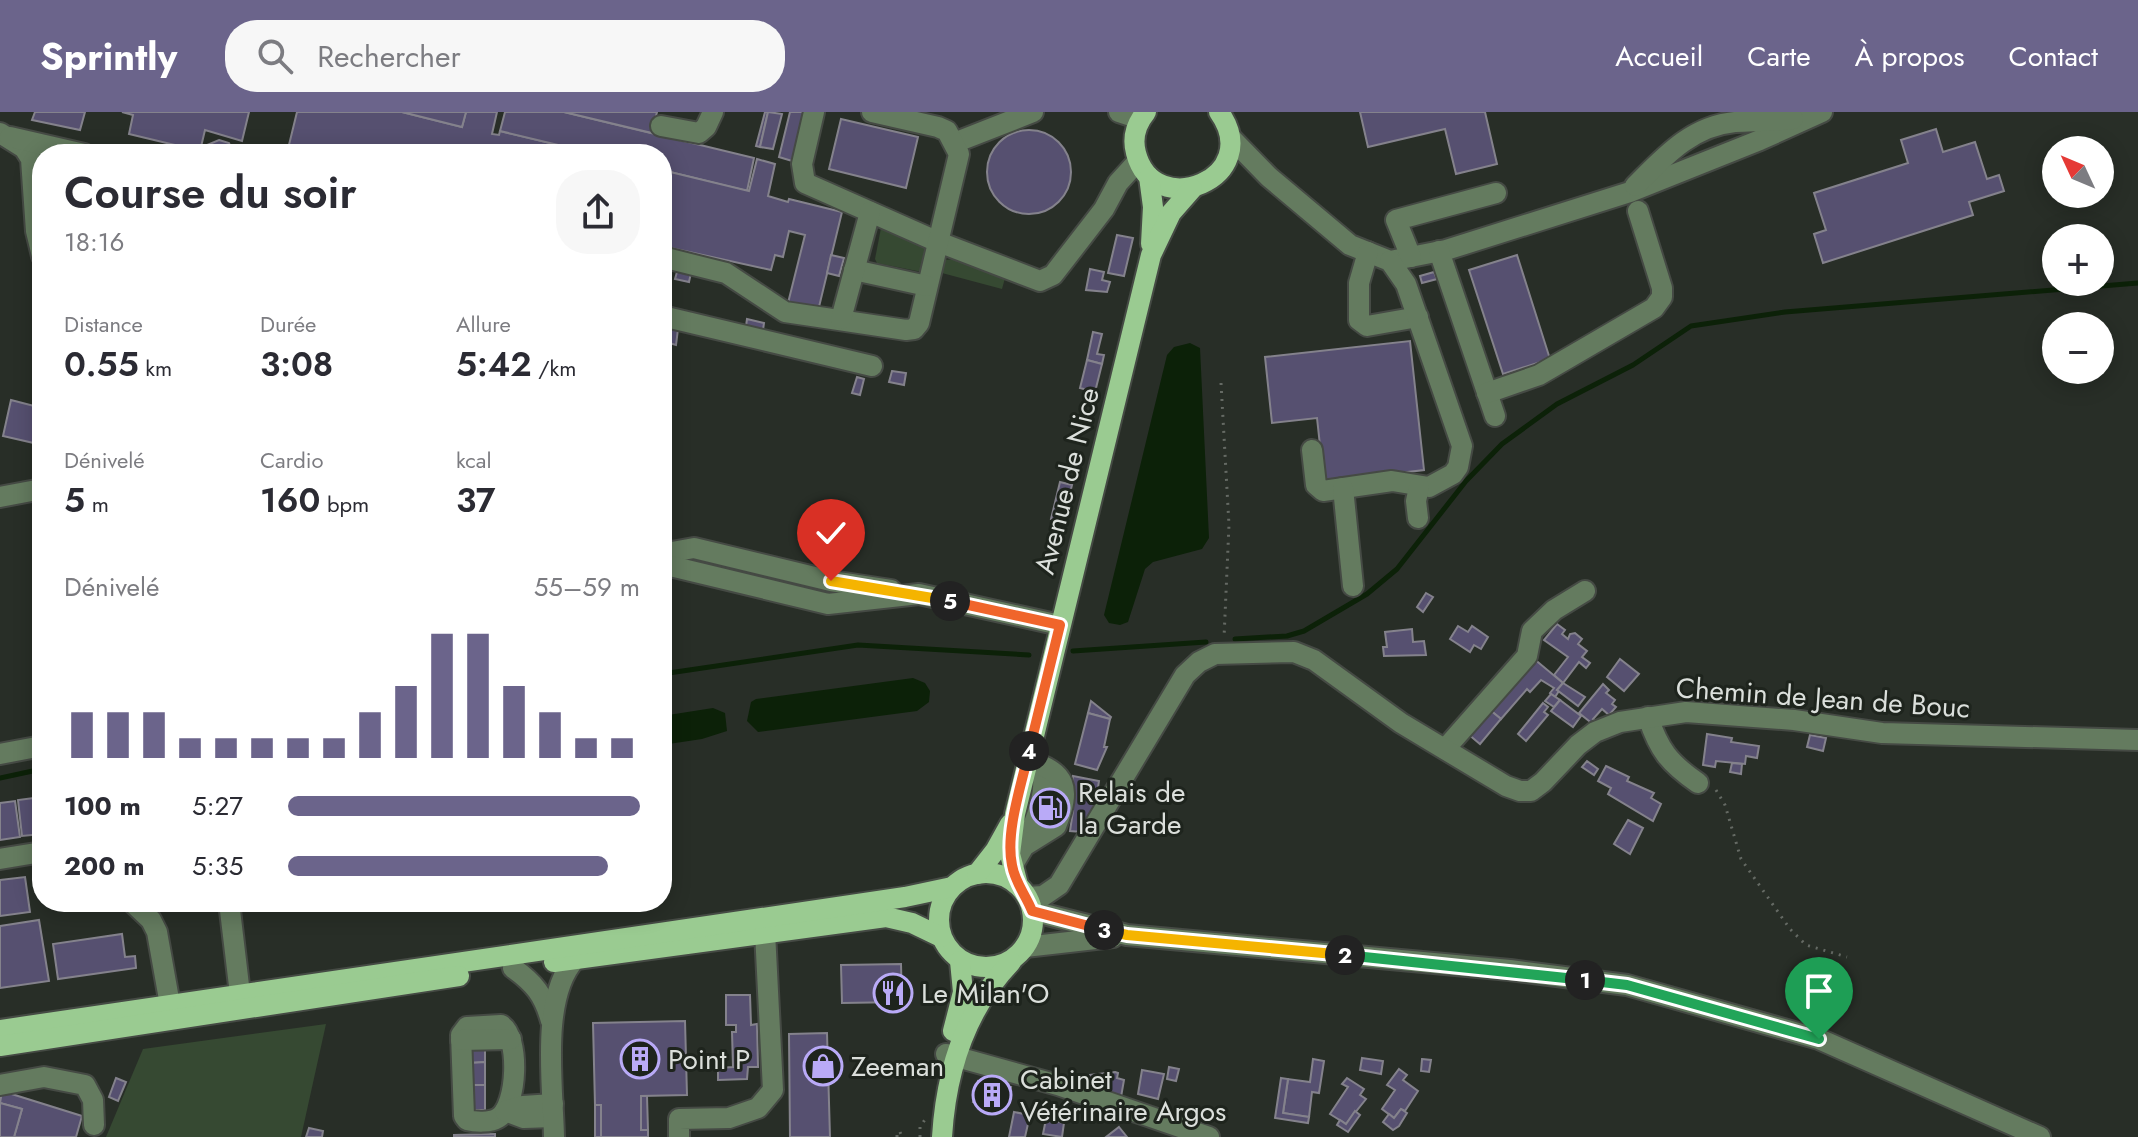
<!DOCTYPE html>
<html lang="fr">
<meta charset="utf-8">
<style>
:root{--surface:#fff;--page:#f7f7f7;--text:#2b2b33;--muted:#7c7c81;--accent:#6b648b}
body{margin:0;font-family:Jost,sans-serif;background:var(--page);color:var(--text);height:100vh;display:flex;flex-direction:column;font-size:30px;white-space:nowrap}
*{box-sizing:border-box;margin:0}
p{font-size:26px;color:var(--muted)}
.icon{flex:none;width:44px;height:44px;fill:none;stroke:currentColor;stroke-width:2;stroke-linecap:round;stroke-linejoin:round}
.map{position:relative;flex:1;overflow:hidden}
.sheet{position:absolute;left:32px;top:32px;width:640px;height:768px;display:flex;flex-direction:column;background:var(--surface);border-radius:32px;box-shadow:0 4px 20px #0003}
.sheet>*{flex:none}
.needle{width:52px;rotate:314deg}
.controls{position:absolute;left:2042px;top:24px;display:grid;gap:16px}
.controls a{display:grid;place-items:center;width:72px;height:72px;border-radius:50%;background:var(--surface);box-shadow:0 4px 20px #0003;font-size:40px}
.pin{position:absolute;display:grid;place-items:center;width:68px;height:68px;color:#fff;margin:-82px -34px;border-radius:50% 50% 50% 0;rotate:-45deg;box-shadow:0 0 8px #0007}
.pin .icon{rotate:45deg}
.km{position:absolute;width:40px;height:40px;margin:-20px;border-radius:50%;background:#222;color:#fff;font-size:22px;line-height:40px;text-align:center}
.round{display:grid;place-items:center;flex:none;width:84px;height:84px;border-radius:32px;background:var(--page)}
.summary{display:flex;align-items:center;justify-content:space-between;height:136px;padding:0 32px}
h1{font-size:44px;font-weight:600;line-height:60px}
.metrics{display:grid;grid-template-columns:repeat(3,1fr);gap:12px;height:136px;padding:8px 32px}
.metrics div{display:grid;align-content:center}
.metrics b{font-size:34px;font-weight:600}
.metrics small{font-size:22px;font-weight:400}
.metrics p{font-size:22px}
.chart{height:224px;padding:16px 32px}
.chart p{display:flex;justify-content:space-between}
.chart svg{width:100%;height:144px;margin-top:8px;stroke:var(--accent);stroke-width:6}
ul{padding:0 32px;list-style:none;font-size:26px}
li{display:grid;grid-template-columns:128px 96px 1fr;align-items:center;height:60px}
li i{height:20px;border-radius:10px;background:var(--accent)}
header{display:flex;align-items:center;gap:48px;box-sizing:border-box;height:112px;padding:0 40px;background:var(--accent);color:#fff}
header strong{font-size:38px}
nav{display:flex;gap:44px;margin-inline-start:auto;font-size:28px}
.search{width:560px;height:72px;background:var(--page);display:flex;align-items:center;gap:20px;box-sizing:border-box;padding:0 28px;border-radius:32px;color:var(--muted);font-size:30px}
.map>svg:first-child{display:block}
.green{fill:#364932}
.water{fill:#0c2108}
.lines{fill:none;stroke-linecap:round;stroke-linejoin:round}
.stream{stroke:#0c2108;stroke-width:5}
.building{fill:#565070;stroke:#84828c;stroke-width:2}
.minor-casing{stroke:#454a44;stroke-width:24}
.major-casing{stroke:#454a44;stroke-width:24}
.path{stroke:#656a64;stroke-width:3;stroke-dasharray:2 6;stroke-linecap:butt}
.minor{stroke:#647b5f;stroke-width:20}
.major{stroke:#9acb91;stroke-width:20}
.split-1-casing{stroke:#fff;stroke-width:16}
.split-2-casing{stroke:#fff;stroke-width:16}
.split-3-casing{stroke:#fff;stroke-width:16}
.split-4-casing{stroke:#fff;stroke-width:16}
.split-5-casing{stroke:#fff;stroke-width:16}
.split-6-casing{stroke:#fff;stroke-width:16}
.split-1{stroke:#22a559;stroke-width:10}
.split-2{stroke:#22a559;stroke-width:10}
.split-3{stroke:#f5b400;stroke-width:10}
.split-4{stroke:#f0652b;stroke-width:10}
.split-5{stroke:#f0652b;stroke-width:10}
.split-6{stroke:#f5b400;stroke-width:10}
.labels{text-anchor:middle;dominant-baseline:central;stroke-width:6;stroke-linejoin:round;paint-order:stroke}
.street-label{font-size:28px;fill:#dbdfdb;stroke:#1e241d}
.poi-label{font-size:28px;fill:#dbdfdb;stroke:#1e241d;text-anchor:start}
</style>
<header>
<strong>Sprintly</strong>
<div class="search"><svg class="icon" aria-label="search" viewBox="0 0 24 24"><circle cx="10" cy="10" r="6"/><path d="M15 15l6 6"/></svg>Rechercher</div>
<nav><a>Accueil</a><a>Carte</a><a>À propos</a><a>Contact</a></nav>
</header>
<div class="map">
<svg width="2138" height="1025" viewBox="0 0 2138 1025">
<rect width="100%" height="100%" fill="#282e27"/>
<g class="green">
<polygon points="881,116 927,135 922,160 877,151 875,147"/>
<polygon points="955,145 1005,166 1002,177 942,161 945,148 954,147"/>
<polygon points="326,912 301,1025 106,1025 143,937"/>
</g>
<g class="water">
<polygon points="1190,231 1200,236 1209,426 1202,437 1153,450 1145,457 1128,510 1120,513 1109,511 1104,503 1167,243 1174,235"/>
<polygon points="913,566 925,571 930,579 929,590 917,599 758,620 747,609 751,590 756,587"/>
<polygon points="713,596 725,601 727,619 702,627 662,633 662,604"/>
</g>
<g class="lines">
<g class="stream">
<polyline points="1235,527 1287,524 1304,519 1367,482 1397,457 1466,369 1502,332 1557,292 1633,253 1691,214 1785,200 2138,171"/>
<polyline points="1073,539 1206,530"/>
<polyline points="662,562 858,533 1029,543"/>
<polyline points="0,666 42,657"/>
</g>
</g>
<g class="building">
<polygon points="35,0 85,0 80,18 32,8"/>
<polygon points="122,0 249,0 242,29 205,18 200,39 129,22 133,3"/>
<polygon points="297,0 402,0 462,15 466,0 497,0 492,22 499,23 500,19 596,42 291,42 287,41"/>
<polygon points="402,0 466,0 462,15"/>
<polygon points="505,0 564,0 754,46 747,79 662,58 662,42 596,42 500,19"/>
<polygon points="564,0 657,0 652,21"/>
<polygon points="765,0 768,0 760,35 756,34"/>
<polygon points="768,0 782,2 773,37 760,35"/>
<polygon points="790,0 804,0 792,49 779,45"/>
<polygon points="1360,0 1485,0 1497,52 1456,62 1445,17 1368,35"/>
<polygon points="841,7 918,25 906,76 829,57"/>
<polygon points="1936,17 1943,40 1975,30 1987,67 1999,63 2004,79 1969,90 1973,103 1823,151 1814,122 1826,118 1814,81 1908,51 1901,28"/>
<circle cx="1029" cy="60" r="42"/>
<polygon points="219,28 229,31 234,42 204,42 207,33"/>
<polygon points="757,47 775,52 768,84 788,90 789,87 842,100 818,199 788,191 805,123 789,119 783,145 775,143 771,158 662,134 662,58 749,79"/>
<polygon points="1117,123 1133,126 1124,164 1108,161"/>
<polygon points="831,143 844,146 839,164 827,161"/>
<polygon points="1517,143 1550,247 1503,262 1469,158"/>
<polygon points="679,153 692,156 689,170 675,167"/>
<polygon points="1090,157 1104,160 1102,168 1110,170 1107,180 1086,178"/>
<polygon points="1434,160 1437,167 1422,171 1420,164"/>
<polygon points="747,207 764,211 763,218 746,214"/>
<polygon points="671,216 678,217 676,233 669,231"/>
<polygon points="1093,220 1102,222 1097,242 1104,243 1102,252 1087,248"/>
<polygon points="1410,229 1424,358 1324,370 1317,306 1272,311 1265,245"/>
<polygon points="1087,248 1102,252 1095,280 1080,276"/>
<polygon points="892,259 906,261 904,273 889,270"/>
<polygon points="857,265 864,267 860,283 852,281"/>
<polygon points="11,288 42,296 42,317 38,332 3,324"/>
<polygon points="1060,370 1072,373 1063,409 1051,407"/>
<polygon points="1426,481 1433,485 1423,500 1417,495"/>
<polygon points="1557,512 1565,518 1562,522 1568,527 1570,522 1575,521 1582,527 1578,532 1587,539 1582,545 1590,551 1586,556 1579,550 1563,571 1554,563 1568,545 1544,528"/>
<polygon points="1458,514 1468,520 1472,514 1488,525 1481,537 1474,533 1470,540 1450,527"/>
<polygon points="1412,517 1413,530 1424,529 1426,543 1384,544 1383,535 1387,535 1385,520"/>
<polygon points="1533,546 1563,571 1557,578 1559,579 1555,585 1550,581 1554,576 1541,568 1530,580 1527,577 1501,607 1490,598"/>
<polygon points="1620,547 1639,562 1624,579 1607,565"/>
<polygon points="1563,571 1585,585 1578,594 1557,578"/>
<polygon points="1603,572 1609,578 1606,581 1615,588 1612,592 1616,595 1609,603 1602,597 1593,607 1597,610 1594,613 1579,601"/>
<polygon points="1551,582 1560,588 1554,595 1545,589"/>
<polygon points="1560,588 1581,604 1573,615 1551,599"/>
<polygon points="1091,589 1111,605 1110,607 1088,601"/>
<polygon points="1543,591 1548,595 1544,600 1548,603 1526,629 1518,622"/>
<polygon points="1490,598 1501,607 1480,632 1468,622"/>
<polygon points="1088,601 1110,607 1104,635 1107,635 1097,658 1075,652"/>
<polygon points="1707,622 1732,626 1731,630 1759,634 1757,646 1746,644 1745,652 1716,649 1715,655 1703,653"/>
<polygon points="1810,623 1826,626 1823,639 1807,635"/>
<polygon points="1587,649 1598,657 1594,663 1582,655"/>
<polygon points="1732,651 1742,652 1741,662 1730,660"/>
<polygon points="1606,654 1629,665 1627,669 1654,681 1651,686 1661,692 1653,709 1608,682 1611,676 1598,669"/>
<polygon points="1073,664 1099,669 1097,682 1091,682 1090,687 1102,688 1082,720 1070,719 1073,699 1069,699"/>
<polygon points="42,685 42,722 22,724 18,688"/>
<polygon points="15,689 20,725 0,728 0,691"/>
<polygon points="1628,708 1643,716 1630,742 1614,732"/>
<polygon points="25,765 30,800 0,804 0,768"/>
<polygon points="39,808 49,869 0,876 0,814"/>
<polygon points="122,822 125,845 135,844 136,856 58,867 53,832"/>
<polygon points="901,852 902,890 842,891 841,853"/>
<polygon points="726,883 750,883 751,913 757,912 758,955 748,955 747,967 718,968 718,956 733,955 732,920 736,920 736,913 726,913"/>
<polygon points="685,909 687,983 641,984 641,1018 648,1018 648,1025 601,1025 601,993 595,993 593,911"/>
<polygon points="827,921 830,1025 790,1025 789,922"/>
<polygon points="470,938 485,938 485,950 470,951"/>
<polygon points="1362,946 1383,949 1381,962 1360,958"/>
<polygon points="1313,947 1324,949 1319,981 1312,980 1309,1005 1283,1001 1288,967 1310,970"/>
<polygon points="1422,947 1431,948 1429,960 1421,959"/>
<polygon points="485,950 485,973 470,973 470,951"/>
<polygon points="1169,955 1179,957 1176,969 1167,967"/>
<polygon points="1399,957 1407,963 1403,968 1418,979 1405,999 1401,997 1394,1006 1382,997 1395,978 1387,973"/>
<polygon points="1142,958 1164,962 1158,987 1138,982"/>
<polygon points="1115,960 1118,961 1117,966 1124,968 1121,985 1087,978 1090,963"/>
<polygon points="116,966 126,970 118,989 109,985"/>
<polygon points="1281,966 1288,967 1283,1001 1309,1005 1308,1011 1275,1006"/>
<polygon points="1347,966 1364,977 1360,983 1366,987 1346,1012 1330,1002 1348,975 1342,972"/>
<polygon points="978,969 1011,975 1006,997 973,990"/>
<rect x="472" y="973" width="13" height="25"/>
<polygon points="2,979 82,1004 76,1025 14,1025 22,997 0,991"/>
<polygon points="641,984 647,984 648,1018 641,1018"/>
<polygon points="0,991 22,997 14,1025 0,1025"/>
<rect x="595" y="993" width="6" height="32"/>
<polygon points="1401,997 1407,1001 1399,1014 1393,1018 1383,1010 1389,1002 1394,1006"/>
<polygon points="1355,999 1360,1003 1348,1020 1337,1013 1340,1008 1346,1012"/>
<polygon points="1014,1000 1030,1003 1025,1025 1009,1025"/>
<polygon points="1046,1007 1064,1011 1062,1025 1043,1022"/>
<polygon points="1119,1015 1127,1025 1106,1025"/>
<polygon points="309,1016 323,1019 322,1025 306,1025"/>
<polygon points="495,1022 495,1025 454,1025 454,1023"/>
</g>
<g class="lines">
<defs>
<g id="minor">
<polyline points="814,0 802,52 805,71 936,129 1040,169 1053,163 1104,97 1118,71 1138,49"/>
<polyline points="1119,0 1140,7"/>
<polyline points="661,14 699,21 706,15 713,0"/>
<polyline points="0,21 24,36 31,47 36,119 42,144"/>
<polyline points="10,25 84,42"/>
<polyline points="1230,25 1269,65 1350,133 1390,149 1446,138 1630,80 1760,28 1822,0"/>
<polyline points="954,31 1033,0"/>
<path d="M1635,74C1664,45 1691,14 1735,10C1755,9 1773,9 1793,7"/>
<polyline points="1439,139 1495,304"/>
<polyline points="1368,140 1359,171 1359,208 1367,214 1418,205"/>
<polyline points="662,145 726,161 785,200 906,218 914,217 919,211 959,42 947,19 938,15 872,0"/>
<polyline points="1411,145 1396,108 1496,81"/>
<polyline points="854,158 927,174"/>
<polyline points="662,204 872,254"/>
<polyline points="841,207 870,100"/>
<polyline points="1487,281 1539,263 1654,196 1662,185 1662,176 1638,99"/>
<polyline points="1312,338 1316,373 1323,379 1392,369 1429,375 1453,362 1458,355 1462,334 1406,172 1390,149"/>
<polyline points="1343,376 1353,474"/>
<polyline points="0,385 42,377"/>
<polyline points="1418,406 1416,389 1419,375"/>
<polyline points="662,438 672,440 694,436 831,469 891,478"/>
<polyline points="662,452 828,492 919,482 1060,513"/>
<path d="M1648,605C1659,638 1669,651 1698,671"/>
<polyline points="1445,637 1527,544 1532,519 1554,498 1585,479"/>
<polyline points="0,642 42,634"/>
<path d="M1024,734C1035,711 1050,677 1040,652"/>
<polyline points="0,747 42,740"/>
<path d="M1012,754L1024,734L1056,714C1071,676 1067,660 1027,648"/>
<polyline points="1027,785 1043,784 1059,773 1185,563 1199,550 1215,542 1294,540 1314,548 1401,611 1506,674 1520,679 1531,679 1543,670 1578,633 1595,620 1620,610 1686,600 1794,608 1882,621 2138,628"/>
<polyline points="132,790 151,808 157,820 170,893"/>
<polyline points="229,790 240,882"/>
<polyline points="1032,799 1127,823 1510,858 1627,873 1819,927 2040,1025"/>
<polyline points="1025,835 1113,825"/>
<path d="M513,856C534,871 544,883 551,909"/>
<path d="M501,913C520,924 518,994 498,1006C490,1011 475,1010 467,1008L464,1004L461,923L467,915Z"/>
<polyline points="461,928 511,927"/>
<polyline points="946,942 1058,973 1209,1025"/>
<polyline points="0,973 44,965 85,973 93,988 94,1013"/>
<polyline points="553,992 523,994 505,999 524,1006 553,1005"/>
<path d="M554,1025C553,974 540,886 575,847"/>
<polyline points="679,1025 679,1007 729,1006 758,996 773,978 765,820"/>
</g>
<g id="major">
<path d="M1146,0C1136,12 1132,26 1136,41C1154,111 1266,66 1219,0"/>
<polyline points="1149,65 1153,95 1151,132"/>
<circle cx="986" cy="808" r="47"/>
<polyline points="977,762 995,739 1010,712"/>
<polyline points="1018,773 1010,742 1015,702 1151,143 1171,101 1192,77"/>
<polyline points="554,850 886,805 912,811 941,825"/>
<polyline points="0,918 905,785 952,775"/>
<polyline points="953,919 963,880 960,849"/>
<polyline points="0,934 459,864"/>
<path d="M942,1025C946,960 965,898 1011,850"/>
</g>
</defs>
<use href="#minor" class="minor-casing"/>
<use href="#major" class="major-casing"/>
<g class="path">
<polyline points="1221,271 1229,413 1224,526"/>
<polyline points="1716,678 1725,693 1741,747 1790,817 1806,833 1847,845"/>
<polyline points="897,1025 897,1020 900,1020 902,1025"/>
<polyline points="920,1025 920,1015 926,1006"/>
</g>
<use href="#minor" class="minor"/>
<use href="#major" class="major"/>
</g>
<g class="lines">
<defs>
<polyline id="split-1" points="1585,868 1627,873 1819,927"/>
<polyline id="split-2" points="1345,843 1585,868"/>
<polyline id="split-3" points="1104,818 1127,823 1345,843"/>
<path id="split-4" d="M1029,639C1022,671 1005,720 1012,753C1015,771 1026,783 1032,799L1104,818"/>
<polyline id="split-5" points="950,489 1060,513 1029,639"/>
<polyline id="split-6" points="831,469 950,489"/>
</defs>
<use href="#split-1" class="split-1-casing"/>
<use href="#split-2" class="split-2-casing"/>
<use href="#split-3" class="split-3-casing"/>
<use href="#split-4" class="split-4-casing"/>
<use href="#split-5" class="split-5-casing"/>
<use href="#split-6" class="split-6-casing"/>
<use href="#split-1" class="split-1"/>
<use href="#split-2" class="split-2"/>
<use href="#split-3" class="split-3"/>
<use href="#split-4" class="split-4"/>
<use href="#split-5" class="split-5"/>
<use href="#split-6" class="split-6"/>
</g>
<defs>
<symbol id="fuel-ring" viewBox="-11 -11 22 22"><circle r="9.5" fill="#1e241d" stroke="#b9aaf7" stroke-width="1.5"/><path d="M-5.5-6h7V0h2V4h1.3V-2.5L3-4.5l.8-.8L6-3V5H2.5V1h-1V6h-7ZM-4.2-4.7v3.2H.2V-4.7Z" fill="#b9aaf7"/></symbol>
<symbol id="restaurant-ring" viewBox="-11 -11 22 22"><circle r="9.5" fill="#1e241d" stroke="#b9aaf7" stroke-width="1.5"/><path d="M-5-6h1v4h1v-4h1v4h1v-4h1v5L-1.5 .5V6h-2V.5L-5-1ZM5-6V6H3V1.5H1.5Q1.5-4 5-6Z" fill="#b9aaf7"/></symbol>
<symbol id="building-ring" viewBox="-11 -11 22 22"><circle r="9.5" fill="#1e241d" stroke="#b9aaf7" stroke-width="1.5"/><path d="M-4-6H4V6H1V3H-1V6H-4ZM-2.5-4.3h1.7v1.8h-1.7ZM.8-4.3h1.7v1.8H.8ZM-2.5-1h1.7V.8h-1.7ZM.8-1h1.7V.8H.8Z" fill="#b9aaf7"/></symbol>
<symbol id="shop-ring" viewBox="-11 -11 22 22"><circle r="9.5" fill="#1e241d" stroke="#b9aaf7" stroke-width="1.5"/><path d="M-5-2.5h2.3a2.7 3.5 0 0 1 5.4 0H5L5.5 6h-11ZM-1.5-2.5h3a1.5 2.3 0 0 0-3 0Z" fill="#b9aaf7"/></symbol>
</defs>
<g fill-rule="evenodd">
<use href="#fuel-ring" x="1028" y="674" width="44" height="44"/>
<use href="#restaurant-ring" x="871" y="859" width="44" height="44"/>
<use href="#building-ring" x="618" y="925" width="44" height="44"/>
<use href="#shop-ring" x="801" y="932" width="44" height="44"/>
<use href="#building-ring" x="970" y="961" width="44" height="44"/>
</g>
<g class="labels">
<g class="street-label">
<text transform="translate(1067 369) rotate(-76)">Avenue de Nice</text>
<text transform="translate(1823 586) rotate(4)">Chemin de Jean de Bouc</text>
</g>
<g class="poi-label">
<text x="1078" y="680">Relais de<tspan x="1078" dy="32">la Garde</tspan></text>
<text x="921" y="881">Le Milan'O</text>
<text x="668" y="947">Point P</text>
<text x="851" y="954">Zeeman</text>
<text x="1020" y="967">Cabinet<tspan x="1020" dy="32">Vétérinaire Argos</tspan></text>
</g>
</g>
</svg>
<div class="controls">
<a><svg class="needle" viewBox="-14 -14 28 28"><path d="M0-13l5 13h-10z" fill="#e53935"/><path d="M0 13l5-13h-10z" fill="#7c7c81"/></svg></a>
<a>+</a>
<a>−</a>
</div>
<div class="pin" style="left:1819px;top:927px;background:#1e9e55"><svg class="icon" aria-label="arrive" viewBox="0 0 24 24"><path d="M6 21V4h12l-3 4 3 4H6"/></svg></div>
<div class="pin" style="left:831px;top:469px;background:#d93025"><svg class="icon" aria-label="check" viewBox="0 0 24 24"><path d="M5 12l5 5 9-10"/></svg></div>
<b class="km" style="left:1585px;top:868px">1</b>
<b class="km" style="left:1345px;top:843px">2</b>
<b class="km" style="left:1104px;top:818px">3</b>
<b class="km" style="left:1029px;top:639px">4</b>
<b class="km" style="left:950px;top:489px">5</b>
<section class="sheet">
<div class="summary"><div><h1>Course du soir</h1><p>18:16</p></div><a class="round"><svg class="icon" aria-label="share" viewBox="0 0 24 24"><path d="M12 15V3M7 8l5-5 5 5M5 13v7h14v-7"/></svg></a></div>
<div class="metrics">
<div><p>Distance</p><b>0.55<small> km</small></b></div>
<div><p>Durée</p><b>3:08</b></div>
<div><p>Allure</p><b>5:42<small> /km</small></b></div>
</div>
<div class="metrics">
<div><p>Dénivelé</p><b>5<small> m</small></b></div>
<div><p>Cardio</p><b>160<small> bpm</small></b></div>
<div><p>kcal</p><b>37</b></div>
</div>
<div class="chart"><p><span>Dénivelé</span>55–59 m</p>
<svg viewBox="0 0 160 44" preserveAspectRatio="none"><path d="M5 44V30M15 44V30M25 44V30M35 44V38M45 44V38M55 44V38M65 44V38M75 44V38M85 44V30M95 44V22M105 44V6M115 44V6M125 44V22M135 44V30M145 44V38M155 44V38"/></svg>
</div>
<ul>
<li><b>100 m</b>5:27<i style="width:100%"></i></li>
<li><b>200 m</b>5:35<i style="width:91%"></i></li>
</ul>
</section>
</div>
